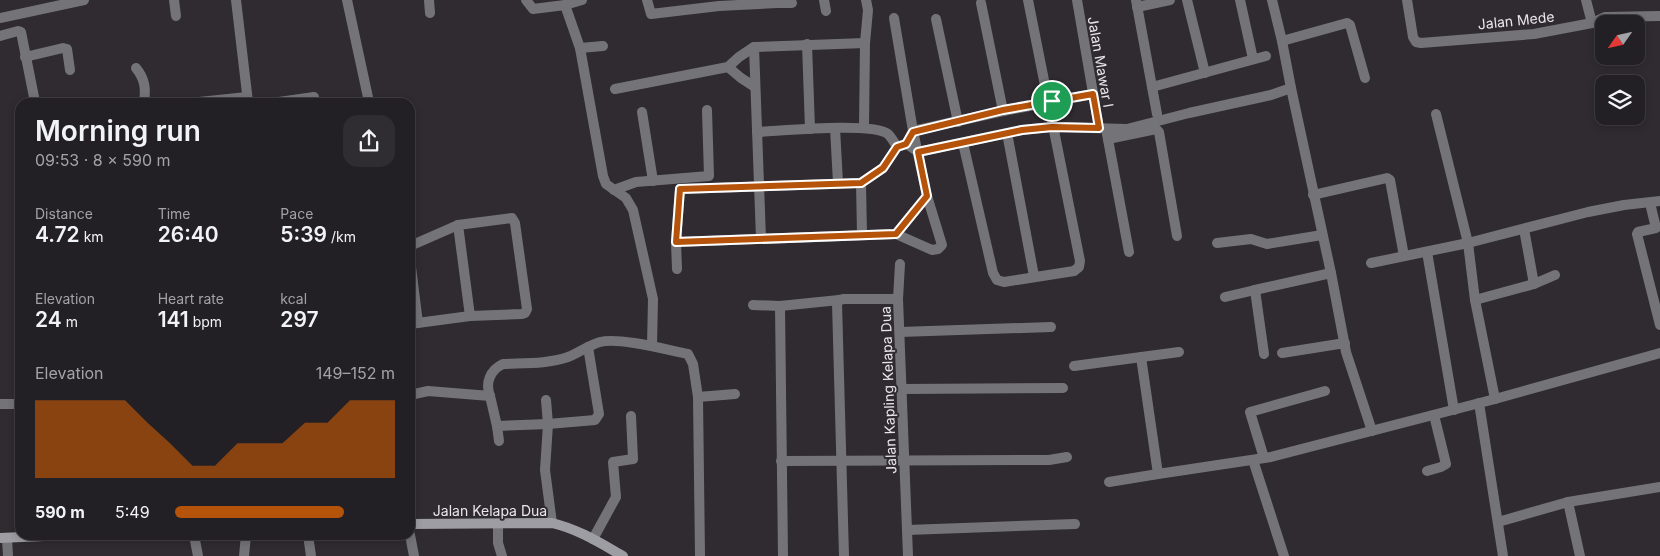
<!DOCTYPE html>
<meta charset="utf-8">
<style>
:root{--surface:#232025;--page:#2f2d32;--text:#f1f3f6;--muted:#a3a3a7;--line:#403e42;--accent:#b45309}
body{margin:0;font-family:Inter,sans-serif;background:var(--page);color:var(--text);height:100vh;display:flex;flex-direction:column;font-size:19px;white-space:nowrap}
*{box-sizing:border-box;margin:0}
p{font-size:16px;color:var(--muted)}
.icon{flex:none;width:28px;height:28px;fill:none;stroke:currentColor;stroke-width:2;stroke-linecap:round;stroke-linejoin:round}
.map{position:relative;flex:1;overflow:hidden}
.drawer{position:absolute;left:15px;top:98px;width:400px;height:442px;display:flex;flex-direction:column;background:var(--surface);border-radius:15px;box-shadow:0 2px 8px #0003,0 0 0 1px var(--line)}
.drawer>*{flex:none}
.needle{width:32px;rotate:236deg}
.buttons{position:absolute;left:1595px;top:15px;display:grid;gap:10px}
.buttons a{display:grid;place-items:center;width:50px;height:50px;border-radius:10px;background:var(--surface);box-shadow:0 2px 8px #0003,0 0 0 1px var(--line);font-size:25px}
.pin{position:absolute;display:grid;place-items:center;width:42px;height:42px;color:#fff;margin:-21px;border:2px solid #fff;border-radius:50%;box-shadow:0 1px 5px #0007}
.round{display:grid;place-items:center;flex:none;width:52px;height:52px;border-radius:15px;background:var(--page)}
.headline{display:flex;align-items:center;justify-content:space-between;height:85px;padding:0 20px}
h1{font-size:28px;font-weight:600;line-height:38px}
.stats{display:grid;grid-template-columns:repeat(3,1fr);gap:8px;height:85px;padding:5px 20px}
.stats div{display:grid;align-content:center}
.stats b{font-size:21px;font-weight:600}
.stats small{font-size:14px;font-weight:400}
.stats p{font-size:14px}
.chart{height:140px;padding:10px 20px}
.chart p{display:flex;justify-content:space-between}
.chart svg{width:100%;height:90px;margin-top:5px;fill:var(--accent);opacity:.7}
ul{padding:0 20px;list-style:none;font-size:16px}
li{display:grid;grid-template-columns:80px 60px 1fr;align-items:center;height:38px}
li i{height:12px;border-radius:6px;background:var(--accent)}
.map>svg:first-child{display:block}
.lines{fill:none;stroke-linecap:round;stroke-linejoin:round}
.street{stroke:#747478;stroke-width:10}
.secondary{stroke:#9d9da3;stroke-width:10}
.route-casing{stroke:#fff;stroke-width:10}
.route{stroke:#b45309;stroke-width:6}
.labels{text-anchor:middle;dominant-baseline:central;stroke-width:4;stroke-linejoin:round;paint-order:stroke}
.street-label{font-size:14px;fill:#e9e6eb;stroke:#2f2b31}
</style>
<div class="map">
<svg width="1660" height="556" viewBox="0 0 1660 556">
<rect width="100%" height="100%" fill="#2f2b31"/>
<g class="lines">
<g class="street">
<polyline points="174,0 176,16"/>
<polyline points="236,0 248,102"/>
<polyline points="347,0 369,102"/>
<polyline points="429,0 430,13"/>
<polyline points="526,0 533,9 565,5 582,0"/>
<polyline points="647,0 651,14 719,6 777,3"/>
<polyline points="777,0 777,3 792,3"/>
<polyline points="824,0 826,11"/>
<polyline points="1077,0 1099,128"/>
<polyline points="1136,0 1157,114"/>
<polyline points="1187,0 1205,73"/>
<polyline points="1240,0 1253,59"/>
<polyline points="1407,0 1413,37 1416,42 1421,43 1534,34 1592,23 1605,17 1660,16"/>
<polyline points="1586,0 1592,23"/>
<polyline points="981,3 1003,111"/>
<polyline points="565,5 580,48 603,176 606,184 626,198 633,210 653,299 652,346"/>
<polyline points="1137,7 1170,0"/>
<polyline points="0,18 84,0"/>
<polyline points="894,18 913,131 927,196 942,245 938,249 932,250 896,234"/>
<polyline points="936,19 958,122"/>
<polyline points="0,36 18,31 21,32 35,102"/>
<polyline points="1282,41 1347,23 1350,25 1365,78"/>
<polyline points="807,44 810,129"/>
<polyline points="754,47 761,239"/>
<polyline points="580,48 603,46"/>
<polyline points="25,57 63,48 67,49 70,70"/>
<polyline points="728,67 741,78 755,87"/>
<path d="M136,68C145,79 146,89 144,102"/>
<polyline points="1152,87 1266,56"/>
<polyline points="1291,88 1331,273 1346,352 1372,431"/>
<polyline points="615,89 728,67 739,57 754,47 865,43"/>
<polyline points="199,102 247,97"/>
<polyline points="279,102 314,97"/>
<polyline points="642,112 653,181"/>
<polyline points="1436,114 1468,243 1475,300 1534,284 1555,275"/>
<polyline points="864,127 865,43 868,10 866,0"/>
<polyline points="835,128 838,183"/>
<path d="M757,132C782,131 872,122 888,134C892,138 894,142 897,147L883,168L861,183L862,235"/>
<polyline points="1007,133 1034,276"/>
<polyline points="1107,134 1129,252"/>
<polyline points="910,137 913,131 1003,111 1093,94"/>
<polyline points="1108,139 1156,129 1159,132 1177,236"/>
<polyline points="963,143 993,273 997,280 1004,282 1074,271 1079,267 1080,261 1028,0"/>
<polyline points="907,144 918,152 1021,130 1052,127 1127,129 1189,113 1271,95 1291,88 1282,41 1272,0"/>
<polyline points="614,190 636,182 709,176 707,110"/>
<polyline points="1313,195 1387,178 1390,180 1404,256"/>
<polyline points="1650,203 1656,228 1638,232 1637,234 1660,325"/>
<polyline points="458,225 470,316"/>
<polyline points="1524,229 1534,284"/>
<polyline points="676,242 896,234 927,196"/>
<polyline points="1217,243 1251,239 1267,244 1322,235"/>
<polyline points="410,246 458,225 512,218 515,223 527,309 525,313 522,314 470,316 410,324"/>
<polyline points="1427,252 1454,410"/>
<polyline points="410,259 418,323"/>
<polyline points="1371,263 1468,243 1588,212 1624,205 1660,201"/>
<polyline points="900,264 898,299 908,556"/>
<polyline points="677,269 676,242 680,189 861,183"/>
<polyline points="1225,297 1255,290"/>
<polyline points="1475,300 1495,399"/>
<polyline points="753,305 780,306 839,300"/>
<polyline points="780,306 783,556"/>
<polyline points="900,332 1051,327"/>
<polyline points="1282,353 1345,343"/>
<polyline points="1264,354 1255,290 1331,273"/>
<polyline points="1141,357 1158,474 1271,457 1495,399 1660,353"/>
<polyline points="1074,366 1179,352"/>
<polyline points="902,389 1063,388"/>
<polyline points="410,395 428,391 490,396 497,426 499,441"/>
<path d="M490,396C485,383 490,370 503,364C525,363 548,364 568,357C579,353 589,345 600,342C619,337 668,350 688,354L693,364L698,397L700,556"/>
<polyline points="698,397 735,394"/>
<polyline points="1479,403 1503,556"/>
<polyline points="0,404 14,404"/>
<polyline points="497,426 548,424 546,400"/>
<polyline points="1264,458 1250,412 1325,391"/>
<polyline points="1253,460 1284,556"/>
<polyline points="781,461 1049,460 1067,457"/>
<polyline points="1427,471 1441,467 1446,464 1434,415"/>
<polyline points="1109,482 1158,474"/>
<polyline points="1568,502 1580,556"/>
<polyline points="1498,522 1568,502 1660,487"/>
<polyline points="552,523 545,470 548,424 595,420 599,414 588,347"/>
<polyline points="498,524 498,543 502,556"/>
<polyline points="907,530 1075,524"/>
<polyline points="194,535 198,556"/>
<polyline points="308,535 311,556"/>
<polyline points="410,535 414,556"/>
<polyline points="7,538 8,556"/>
<polyline points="593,539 616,497 613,462 633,459 631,416"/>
<polyline points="244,556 246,535"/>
<polyline points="844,556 837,303 839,300 844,299 898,299"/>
</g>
<g class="secondary">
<path d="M410,524L552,523C578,529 600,543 623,556"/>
<polyline points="0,538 66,535"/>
</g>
</g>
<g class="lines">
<defs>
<polygon id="route" points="1093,94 1099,128 1052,127 1022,130 918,152 927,196 896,234 676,242 680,189 861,183 883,168 897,147 906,144 913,132 1003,110"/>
</defs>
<use href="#route" class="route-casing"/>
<use href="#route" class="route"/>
</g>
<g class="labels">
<g class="street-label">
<text transform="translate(1516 20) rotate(-6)">Jalan Mede</text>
<text transform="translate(1101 62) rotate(80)">Jalan Mawar I</text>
<text transform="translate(888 390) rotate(-92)">Jalan Kapling Kelapa Dua</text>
<text x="490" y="510">Jalan Kelapa Dua</text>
</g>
</g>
</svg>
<div class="buttons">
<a><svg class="needle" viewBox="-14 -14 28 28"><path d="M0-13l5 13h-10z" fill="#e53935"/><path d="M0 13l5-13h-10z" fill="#a3a3a7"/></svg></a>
<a><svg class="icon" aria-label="layers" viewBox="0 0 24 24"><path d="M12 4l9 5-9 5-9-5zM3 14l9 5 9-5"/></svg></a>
</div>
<div class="pin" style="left:1052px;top:101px;background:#1e9e55"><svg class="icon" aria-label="arrive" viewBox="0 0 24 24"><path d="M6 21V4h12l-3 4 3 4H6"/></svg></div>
<section class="drawer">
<div class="headline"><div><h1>Morning run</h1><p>09:53 · 8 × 590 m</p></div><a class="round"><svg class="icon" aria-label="share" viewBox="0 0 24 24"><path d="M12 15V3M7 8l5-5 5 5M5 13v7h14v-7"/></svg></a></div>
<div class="stats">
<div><p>Distance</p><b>4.72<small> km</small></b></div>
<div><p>Time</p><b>26:40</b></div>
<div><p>Pace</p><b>5:39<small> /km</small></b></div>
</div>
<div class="stats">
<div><p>Elevation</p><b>24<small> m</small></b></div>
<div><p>Heart rate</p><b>141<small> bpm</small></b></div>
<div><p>kcal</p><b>297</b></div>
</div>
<div class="chart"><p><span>Elevation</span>149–152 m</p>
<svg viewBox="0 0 160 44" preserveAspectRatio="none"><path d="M0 44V6L10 6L20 6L30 6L40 6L50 17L60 27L70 38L80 38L90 27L100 27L110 27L120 17L130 17L140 6L150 6L160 6V44z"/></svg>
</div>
<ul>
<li><b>590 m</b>5:49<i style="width:77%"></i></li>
</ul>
</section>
</div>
